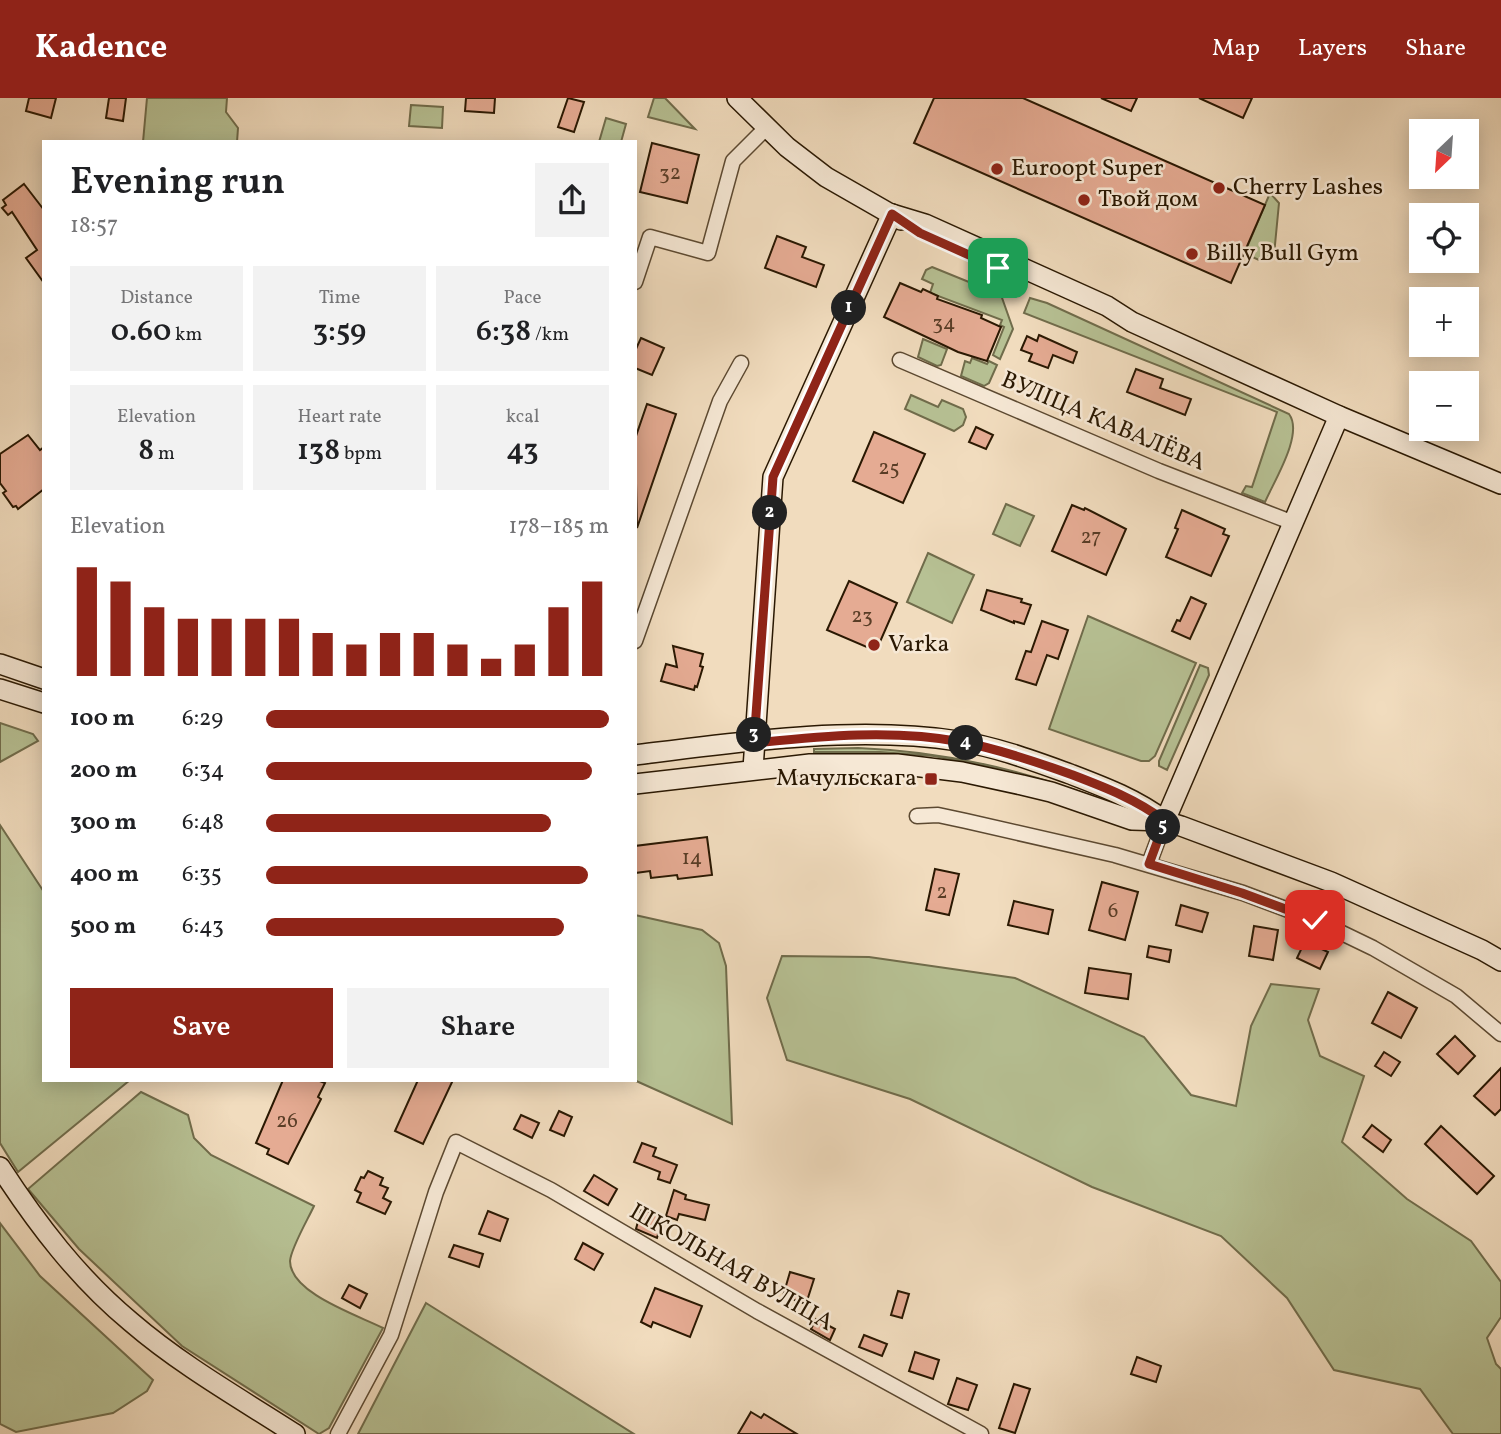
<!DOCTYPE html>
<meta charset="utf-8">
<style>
:root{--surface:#fff;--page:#f2f2f2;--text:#202124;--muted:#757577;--accent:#8f2418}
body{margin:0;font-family:Vollkorn,serif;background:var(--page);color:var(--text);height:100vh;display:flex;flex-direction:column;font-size:26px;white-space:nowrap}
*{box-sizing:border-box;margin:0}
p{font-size:23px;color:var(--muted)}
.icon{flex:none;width:38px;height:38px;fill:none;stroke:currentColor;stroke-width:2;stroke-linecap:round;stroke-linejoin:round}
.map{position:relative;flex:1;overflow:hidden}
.drawer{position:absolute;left:42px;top:42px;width:595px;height:942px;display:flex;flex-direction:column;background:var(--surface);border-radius:0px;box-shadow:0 4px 18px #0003}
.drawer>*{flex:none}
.needle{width:46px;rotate:205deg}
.buttons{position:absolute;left:1409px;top:21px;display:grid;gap:14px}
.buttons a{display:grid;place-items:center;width:70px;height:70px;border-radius:0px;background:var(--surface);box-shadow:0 4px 18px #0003;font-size:35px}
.pin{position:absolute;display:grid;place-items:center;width:60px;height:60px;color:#fff;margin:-30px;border-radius:14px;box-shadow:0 4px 10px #0006}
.km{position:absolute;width:35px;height:35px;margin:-18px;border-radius:50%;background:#222;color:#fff;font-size:19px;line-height:35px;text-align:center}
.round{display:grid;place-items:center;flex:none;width:74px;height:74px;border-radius:0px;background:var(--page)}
.headline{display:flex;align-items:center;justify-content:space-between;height:119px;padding:0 28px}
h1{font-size:38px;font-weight:600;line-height:52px}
.metrics{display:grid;grid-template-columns:repeat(3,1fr);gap:10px;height:119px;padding:7px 28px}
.metrics div{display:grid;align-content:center;border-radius:0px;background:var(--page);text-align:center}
.metrics b{font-size:30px;font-weight:600}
.metrics small{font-size:19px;font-weight:400}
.metrics p{font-size:19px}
.chart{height:196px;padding:14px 28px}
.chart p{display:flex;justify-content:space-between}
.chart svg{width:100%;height:126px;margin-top:7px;stroke:var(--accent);stroke-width:6}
.primary-button{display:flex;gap:14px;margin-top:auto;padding:14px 28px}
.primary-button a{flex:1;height:80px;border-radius:0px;background:var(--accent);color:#fff;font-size:28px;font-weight:600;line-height:80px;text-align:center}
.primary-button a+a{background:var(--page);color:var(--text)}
ul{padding:0 28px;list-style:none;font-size:23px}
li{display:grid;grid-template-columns:112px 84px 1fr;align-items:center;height:52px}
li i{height:18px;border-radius:9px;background:var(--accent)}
header{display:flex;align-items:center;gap:42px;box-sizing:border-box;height:98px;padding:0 35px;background:var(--accent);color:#fff}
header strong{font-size:33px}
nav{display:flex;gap:38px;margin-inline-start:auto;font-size:24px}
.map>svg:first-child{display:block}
.green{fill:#b7c194;stroke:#706c4b;stroke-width:2}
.building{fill:#e5ab93;stroke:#2a1802;stroke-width:2}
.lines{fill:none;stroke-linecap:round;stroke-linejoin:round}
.street-casing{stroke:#5c4931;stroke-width:17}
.secondary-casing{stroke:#2a1802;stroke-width:22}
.street{stroke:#f6e8d5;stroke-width:14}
.secondary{stroke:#f6e8d5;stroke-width:19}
.route-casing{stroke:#fff;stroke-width:14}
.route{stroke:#8f2418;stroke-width:9}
.poi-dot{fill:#8f2418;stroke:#f6e8d5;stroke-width:2.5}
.labels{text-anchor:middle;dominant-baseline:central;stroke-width:5;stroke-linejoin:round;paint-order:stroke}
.number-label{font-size:21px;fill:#593d26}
.poi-label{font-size:24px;fill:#2a1802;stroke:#f6e8d5;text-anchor:start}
.street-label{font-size:24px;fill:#2a1802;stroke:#f6e8d5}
</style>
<header>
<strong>Kadence</strong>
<nav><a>Map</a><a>Layers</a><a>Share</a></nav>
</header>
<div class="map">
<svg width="1501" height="1336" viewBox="0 0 1501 1336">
<rect width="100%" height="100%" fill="#f1dcbe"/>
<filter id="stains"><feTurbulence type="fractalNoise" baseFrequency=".00286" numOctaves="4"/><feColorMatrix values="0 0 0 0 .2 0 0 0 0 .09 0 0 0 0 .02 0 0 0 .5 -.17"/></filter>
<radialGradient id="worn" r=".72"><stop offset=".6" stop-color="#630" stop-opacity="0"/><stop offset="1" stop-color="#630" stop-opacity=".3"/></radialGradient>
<g class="green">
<polygon points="147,0 227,0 226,14 238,30 237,44 143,44"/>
<polygon points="654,0 665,0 695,31 648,19"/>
<polygon points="411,7 443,9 442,30 409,28"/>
<polygon points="606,20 626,26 621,44 599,44"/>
<polygon points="1270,95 1279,105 1274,157 1271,162 1259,162 1214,142 1214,133 1248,147"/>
<polygon points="932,169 1001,197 1013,231 1000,261 993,257 1004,229 1000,227 1002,222 930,195 933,186 922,181 926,172"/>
<path d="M1030,200L1047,205L1289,316C1304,336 1274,383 1265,404L1242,395L1246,388L1252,389L1277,314L1024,215Z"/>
<polygon points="923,241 947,251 941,267 937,268 918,259"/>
<polygon points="972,260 987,266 989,263 997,267 989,285 984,288 961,278 965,263 970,265"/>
<polygon points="911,297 938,309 942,302 963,311 966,319 963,327 954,333 905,311"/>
<polygon points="1006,406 1034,418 1020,448 993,436"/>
<polygon points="928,455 974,477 952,525 907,504"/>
<polygon points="1088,518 1196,565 1155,658 1149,663 1141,663 1049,631"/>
<polygon points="1200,567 1208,570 1209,577 1167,672 1159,668 1159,663"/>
<polygon points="0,625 33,636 38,643 0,664"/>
<path d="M858,650C943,653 1021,671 1100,701L993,670L934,658L880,654H814V651Z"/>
<polygon points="0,727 44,794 44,982 130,982 18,1074 0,1045"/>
<polygon points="635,817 702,832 719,845 726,868 732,1026 634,982"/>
<polygon points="782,858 869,859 1015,880 1144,939 1191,997 1236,1008 1251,928 1271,886 1319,891 1308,922 1320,958 1364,978 1342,1044 1407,1101 1471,1143 1501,1184 1501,1219 1487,1240 1496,1266 1501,1271 1501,1336 1453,1336 1420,1291 1334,1272 1287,1200 1221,1138 1092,1089 910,1001 787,962 767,900"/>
<path d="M141,994L188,1017L194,1040L211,1057L314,1108C308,1121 291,1150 290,1163C290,1195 357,1217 383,1230L329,1330L319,1336L182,1248L79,1151L28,1091Z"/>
<polygon points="0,1125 40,1178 153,1282 147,1293 113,1315 16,1334 0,1326"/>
<polygon points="426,1205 634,1336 358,1336"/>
</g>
<g class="building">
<polygon points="29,0 56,0 51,20 26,13"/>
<polygon points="109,0 126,0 123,23 106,20"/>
<polygon points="466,0 495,0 494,15 465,13"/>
<polygon points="568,0 584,4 574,34 558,29"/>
<polygon points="934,0 1023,0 1265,107 1231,185 914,45"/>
<polygon points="1101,0 1137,0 1131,13"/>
<polygon points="1199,0 1252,0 1243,20"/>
<polygon points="652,45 699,57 687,105 640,94"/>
<polygon points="24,86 44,112 44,185 26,160 37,152 12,114 8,117 2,110 6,107 3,102"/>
<polygon points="777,138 806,149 802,159 824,167 816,189 765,170"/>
<polygon points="900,185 921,194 923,191 938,198 937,201 982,217 981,220 1001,229 987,263 958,254 884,219"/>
<polygon points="1039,237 1077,254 1073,265 1053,257 1048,270 1029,263 1032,256 1021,252 1027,238 1037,243"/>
<polygon points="641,240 664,250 652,277 635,270 635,253"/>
<polygon points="1136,271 1163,281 1160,290 1191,301 1185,317 1127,294"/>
<polygon points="647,306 676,316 637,430 635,341"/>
<polygon points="976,329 993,337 986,351 969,344"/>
<polygon points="874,334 925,356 903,405 853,383"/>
<polygon points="28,337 40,352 44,349 44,391 18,411 16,408 13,409 3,395 6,393 0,385 0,356"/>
<polygon points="1072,407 1084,412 1085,410 1126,431 1106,477 1052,453"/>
<polygon points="1182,412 1225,431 1223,436 1229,438 1211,478 1166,459 1178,431 1175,430"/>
<polygon points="849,483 897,505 876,553 827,532"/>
<polygon points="987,492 1022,501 1021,504 1031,507 1024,526 1014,523 1014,525 981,512"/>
<polygon points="1191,499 1206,506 1190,541 1172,533 1177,522 1180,523"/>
<polygon points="1042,523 1068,532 1058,561 1047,557 1036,587 1016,581 1026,553 1031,554"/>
<polygon points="673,548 703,556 700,568 703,569 697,589 695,588 694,592 661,583 666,566 677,569"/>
<polygon points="707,739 712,777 678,781 677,777 651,780 650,773 635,775 635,748"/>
<polygon points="935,771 959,776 949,817 926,812"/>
<polygon points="1102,784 1138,794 1125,842 1089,832"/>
<polygon points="1014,803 1053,812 1048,836 1008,827"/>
<polygon points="1181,807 1208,815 1202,834 1176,827"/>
<polygon points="1254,828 1278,832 1273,862 1249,858"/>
<polygon points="1305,843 1328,854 1320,871 1297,860"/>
<polygon points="1149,848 1171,852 1169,864 1147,859"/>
<polygon points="1089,870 1131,876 1128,901 1085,895"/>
<polygon points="1388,894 1417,910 1401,940 1372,925"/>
<polygon points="1455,938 1475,958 1458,976 1437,956"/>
<polygon points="1384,954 1400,964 1391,978 1375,968"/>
<polygon points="1501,970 1501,1011 1495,1017 1474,998"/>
<polygon points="283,982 317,982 325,985 318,999 321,1001 288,1066 267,1056 269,1051 256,1045"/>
<polygon points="418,982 453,982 423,1046 395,1033"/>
<polygon points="559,1013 572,1019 564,1038 550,1032"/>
<polygon points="521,1017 539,1025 532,1040 514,1031"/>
<polygon points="1372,1027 1391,1042 1383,1054 1363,1039"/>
<polygon points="1441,1028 1494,1078 1477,1096 1425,1046"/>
<polygon points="642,1045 656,1050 653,1058 677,1067 670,1085 658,1081 660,1074 634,1064"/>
<polygon points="368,1073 383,1080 380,1087 388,1090 383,1100 391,1104 385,1116 357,1104 361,1095 355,1092 361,1079 364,1080"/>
<polygon points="594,1077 617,1091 608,1107 584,1093"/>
<polygon points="674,1092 686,1097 685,1101 709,1107 705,1122 679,1116 677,1122 666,1118"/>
<polygon points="641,1112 663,1118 657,1140 636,1131"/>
<polygon points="488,1113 508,1121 500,1143 479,1136"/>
<polygon points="583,1145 603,1156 594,1172 575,1161"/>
<polygon points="454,1147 483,1156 479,1169 449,1159"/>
<polygon points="790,1174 814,1181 806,1206 783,1198"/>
<polygon points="349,1187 367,1196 360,1210 342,1200"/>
<polygon points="655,1190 702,1208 690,1239 653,1224 651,1229 641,1224"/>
<polygon points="898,1193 909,1196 902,1220 891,1217"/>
<polygon points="816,1221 835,1231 830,1242 811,1231"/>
<polygon points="864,1237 887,1246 882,1258 859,1249"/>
<polygon points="915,1254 939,1262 933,1281 909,1273"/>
<polygon points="1137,1259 1161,1268 1156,1284 1131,1276"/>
<polygon points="957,1280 977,1287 968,1312 948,1306"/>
<polygon points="1014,1286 1030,1291 1015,1335 999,1330"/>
<polygon points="751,1314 761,1320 764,1316 797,1336 738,1336"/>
</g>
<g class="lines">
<defs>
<g id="street">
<polyline points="635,184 650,139 708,155 733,63 766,30"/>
<polyline points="900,262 1159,373 1291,424"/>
<polyline points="635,543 720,303 741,265"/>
<polyline points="917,718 938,717 966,723 1115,757 1243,795 1315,822 1373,850 1456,898 1501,936"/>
<polyline points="1149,766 1165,723"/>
<polyline points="338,1336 391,1237 436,1094 456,1044 551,1092 757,1213 981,1336"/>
</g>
<g id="secondary">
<polyline points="737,0 787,49 826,79 901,122"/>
<polyline points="892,116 925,126 1107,208 1132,224 1339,318 1501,386"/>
<polyline points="0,566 44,581"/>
<polyline points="0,591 44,605"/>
<path d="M635,657C738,644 856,627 958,643C997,649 1034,663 1070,676C1104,689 1136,701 1165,723"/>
<polyline points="753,671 773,379 892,116"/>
<polyline points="635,686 810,666 897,666 962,674 1022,687 1051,694 1132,722 1165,723 1181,728 1331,784 1482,852 1501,863"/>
<polyline points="1165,723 1339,318"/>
<path d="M0,1069C37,1126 78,1180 131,1224C181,1267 239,1300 295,1336"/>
</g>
</defs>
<use href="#street" class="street-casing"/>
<use href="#secondary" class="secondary-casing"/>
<use href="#street" class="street"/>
<use href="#secondary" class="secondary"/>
</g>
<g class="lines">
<defs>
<path id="route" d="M998,170L920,135L892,116L773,379L754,645C822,638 893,631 962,644C999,651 1034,663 1070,676C1104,689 1136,701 1165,723L1149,766L1242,795L1315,822"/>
</defs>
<use href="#route" class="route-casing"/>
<use href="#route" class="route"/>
</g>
<g class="poi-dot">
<circle cx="997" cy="71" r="7"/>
<circle cx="1219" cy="90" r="7"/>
<circle cx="1084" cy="102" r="7"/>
<circle cx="1192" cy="156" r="7"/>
<circle cx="874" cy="547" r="7"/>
<rect x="924" y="674" width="14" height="14" rx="3.5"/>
</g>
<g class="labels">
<g class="number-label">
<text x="670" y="75">32</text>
<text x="944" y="225">34</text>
<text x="889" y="370">25</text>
<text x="1091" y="439">27</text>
<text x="862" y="518">23</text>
<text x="692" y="760">14</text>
<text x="942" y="794">2</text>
<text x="1113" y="813">6</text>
<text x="287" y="1023">26</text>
</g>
<g class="poi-label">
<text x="1011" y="71">Euroopt Super</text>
<text x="1233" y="90">Cherry Lashes</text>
<text x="1098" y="102">Твой дом</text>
<text x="1206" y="156">Billy Bull Gym</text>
<text x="888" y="547">Varka</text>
<text x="917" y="681" text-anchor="end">Мачульскага</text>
</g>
<g class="street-label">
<text transform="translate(1103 324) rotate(23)">ВУЛІЦА КАВАЛЁВА</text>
<text transform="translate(731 1170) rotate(30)">ШКОЛЬНАЯ ВУЛІЦА</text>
</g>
</g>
<rect width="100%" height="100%" filter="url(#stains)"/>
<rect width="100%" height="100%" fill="url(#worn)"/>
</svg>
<div class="buttons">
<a><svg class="needle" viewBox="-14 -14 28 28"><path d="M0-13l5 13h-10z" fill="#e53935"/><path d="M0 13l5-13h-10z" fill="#757577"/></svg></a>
<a><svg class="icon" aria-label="locate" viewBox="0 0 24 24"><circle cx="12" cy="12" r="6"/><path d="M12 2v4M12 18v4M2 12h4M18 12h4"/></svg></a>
<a>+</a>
<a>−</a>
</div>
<div class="pin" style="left:998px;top:170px;background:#1e9e55"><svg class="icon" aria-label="arrive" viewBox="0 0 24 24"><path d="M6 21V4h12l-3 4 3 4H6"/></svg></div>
<div class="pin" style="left:1315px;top:822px;background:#d93025"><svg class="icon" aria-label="check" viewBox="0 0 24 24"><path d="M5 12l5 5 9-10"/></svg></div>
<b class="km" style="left:849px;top:210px">1</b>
<b class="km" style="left:770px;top:415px">2</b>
<b class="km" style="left:754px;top:637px">3</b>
<b class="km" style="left:966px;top:645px">4</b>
<b class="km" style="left:1163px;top:729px">5</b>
<section class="drawer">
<div class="headline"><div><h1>Evening run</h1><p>18:57</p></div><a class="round"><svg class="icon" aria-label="share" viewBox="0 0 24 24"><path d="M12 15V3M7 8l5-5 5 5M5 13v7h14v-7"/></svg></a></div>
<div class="metrics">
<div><p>Distance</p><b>0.60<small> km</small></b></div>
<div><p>Time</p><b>3:59</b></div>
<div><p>Pace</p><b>6:38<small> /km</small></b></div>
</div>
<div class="metrics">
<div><p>Elevation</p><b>8<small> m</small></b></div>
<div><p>Heart rate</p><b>138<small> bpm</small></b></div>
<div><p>kcal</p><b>43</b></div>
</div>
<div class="chart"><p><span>Elevation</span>178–185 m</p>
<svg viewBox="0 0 160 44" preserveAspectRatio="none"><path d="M5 44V6M15 44V11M25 44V20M35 44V24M45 44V24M55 44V24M65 44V24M75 44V29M85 44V33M95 44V29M105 44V29M115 44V33M125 44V38M135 44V33M145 44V20M155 44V11"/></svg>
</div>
<ul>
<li><b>100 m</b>6:29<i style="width:100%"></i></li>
<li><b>200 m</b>6:34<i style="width:95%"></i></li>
<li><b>300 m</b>6:48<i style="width:83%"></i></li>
<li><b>400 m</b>6:35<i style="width:94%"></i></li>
<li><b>500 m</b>6:43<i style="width:87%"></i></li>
</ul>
<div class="primary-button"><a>Save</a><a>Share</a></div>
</section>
</div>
